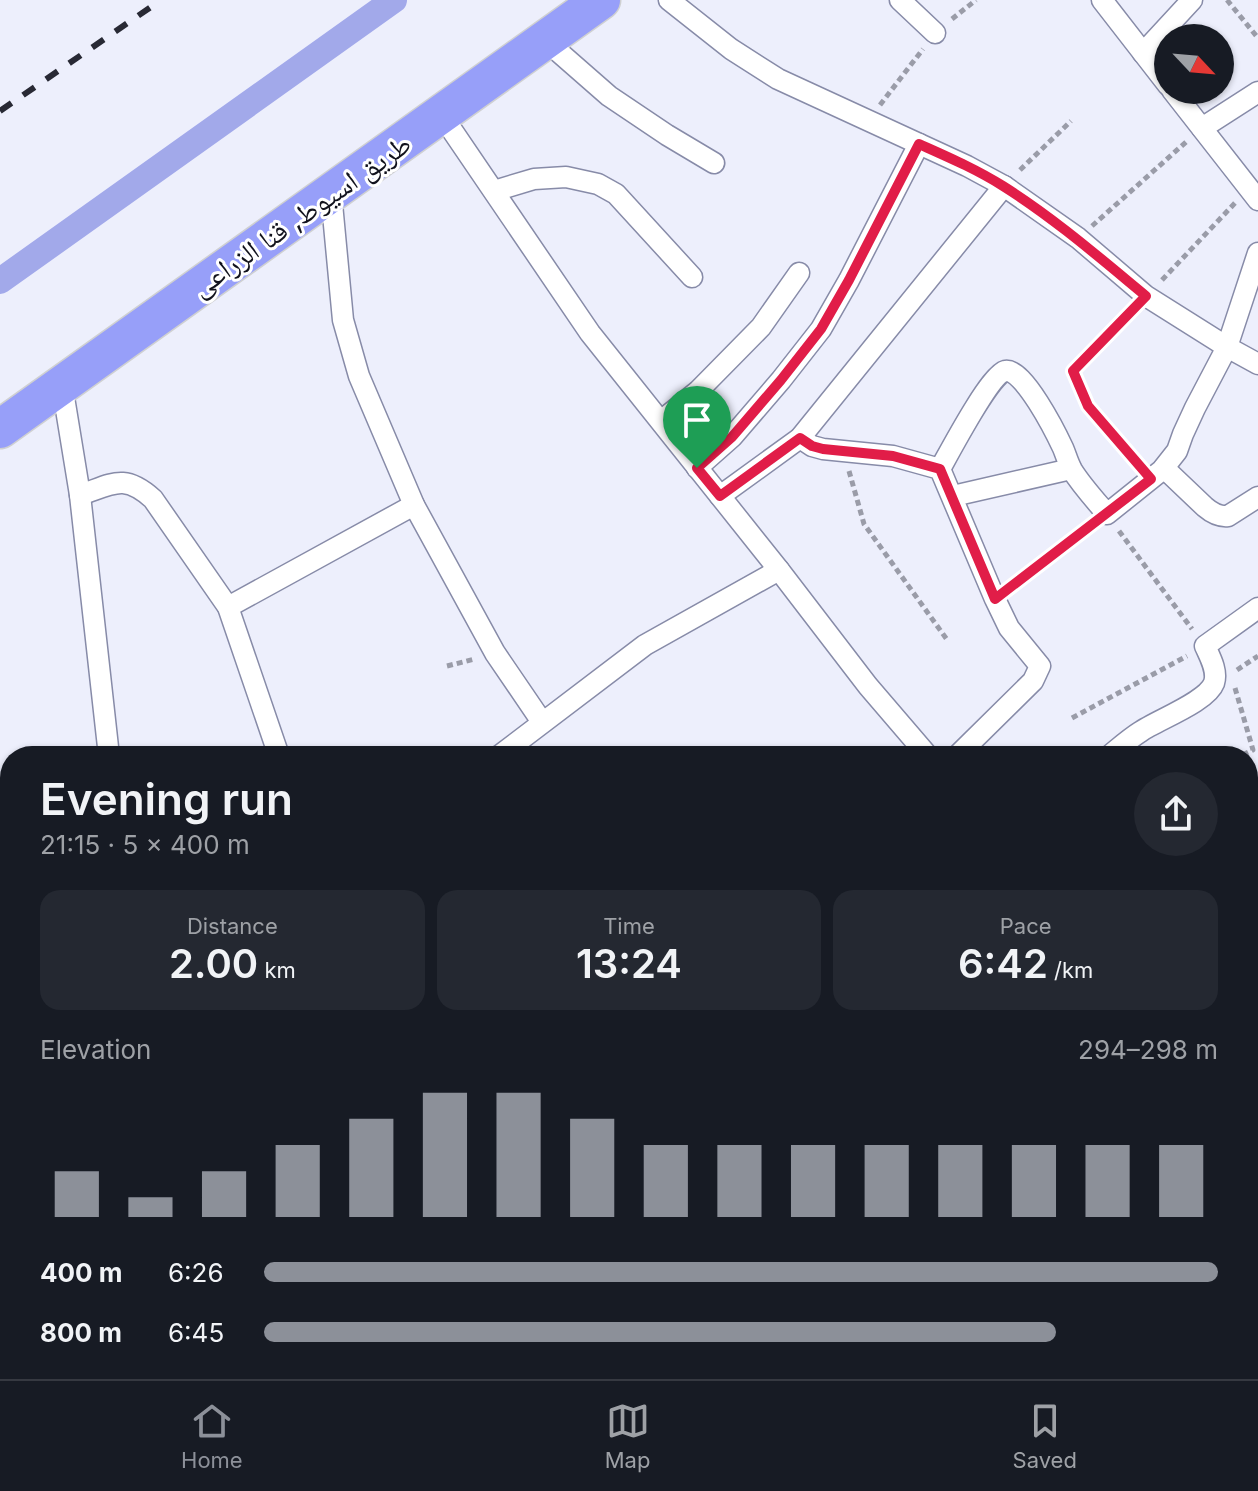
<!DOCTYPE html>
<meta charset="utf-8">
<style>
:root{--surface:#171b24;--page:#242831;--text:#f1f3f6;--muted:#9ea1a6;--line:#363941;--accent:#8c9099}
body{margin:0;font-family:Inter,"Noto Naskh Arabic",sans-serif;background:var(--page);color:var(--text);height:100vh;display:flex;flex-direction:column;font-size:30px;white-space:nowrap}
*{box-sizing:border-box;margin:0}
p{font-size:26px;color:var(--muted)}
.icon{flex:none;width:44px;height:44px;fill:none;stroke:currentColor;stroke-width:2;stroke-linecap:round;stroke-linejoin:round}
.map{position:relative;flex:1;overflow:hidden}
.details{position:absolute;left:0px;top:746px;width:1258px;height:634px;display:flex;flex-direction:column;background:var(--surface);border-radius:32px 32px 0 0;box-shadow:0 2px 6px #0004}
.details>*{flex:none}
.needle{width:52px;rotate:116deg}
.tools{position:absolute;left:1154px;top:24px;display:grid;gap:16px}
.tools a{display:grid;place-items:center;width:80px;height:80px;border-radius:50%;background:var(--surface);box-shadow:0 2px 6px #0004;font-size:40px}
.pin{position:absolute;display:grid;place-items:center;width:68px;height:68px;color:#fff;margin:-82px -34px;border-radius:50% 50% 50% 0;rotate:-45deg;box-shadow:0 0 8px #0007}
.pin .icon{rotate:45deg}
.round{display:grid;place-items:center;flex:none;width:84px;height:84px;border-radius:42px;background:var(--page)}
.headline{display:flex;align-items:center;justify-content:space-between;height:136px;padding:0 40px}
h1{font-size:44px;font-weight:600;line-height:60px}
.figures{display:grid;grid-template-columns:repeat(3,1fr);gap:12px;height:136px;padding:8px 40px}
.figures div{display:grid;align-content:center;border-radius:20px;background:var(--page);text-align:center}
.figures b{font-size:40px;font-weight:600}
.figures small{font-size:22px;font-weight:400}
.figures p{font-size:22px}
.chart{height:224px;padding:16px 40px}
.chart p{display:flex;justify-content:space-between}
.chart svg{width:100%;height:144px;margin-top:8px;stroke:var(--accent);stroke-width:6}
ul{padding:0 40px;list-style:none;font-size:26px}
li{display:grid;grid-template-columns:128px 96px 1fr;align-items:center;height:60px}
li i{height:20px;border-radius:10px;background:var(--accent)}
.tabs{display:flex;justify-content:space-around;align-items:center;height:112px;border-top:2px solid var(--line);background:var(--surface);font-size:22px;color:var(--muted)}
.tabs a{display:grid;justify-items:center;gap:4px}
.tabs .active{color:var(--accent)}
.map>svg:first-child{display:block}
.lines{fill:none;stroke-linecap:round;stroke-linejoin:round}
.canal{stroke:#a2a9ea;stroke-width:26}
.street-casing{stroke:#878ba8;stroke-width:23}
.highway-casing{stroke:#cfd0d2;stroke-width:41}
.path{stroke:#9a9ca8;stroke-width:5;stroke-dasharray:6 4;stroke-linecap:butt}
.street{stroke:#fff;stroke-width:20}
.highway{stroke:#979ff9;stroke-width:38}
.rail{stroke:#282934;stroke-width:6;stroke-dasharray:14 14;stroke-linecap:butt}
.route-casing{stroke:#fff;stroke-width:16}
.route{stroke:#e11d48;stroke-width:10}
.labels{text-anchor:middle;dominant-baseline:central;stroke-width:6;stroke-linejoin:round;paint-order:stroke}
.street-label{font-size:28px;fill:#11121d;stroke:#fff}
</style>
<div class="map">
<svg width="1258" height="1379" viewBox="0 0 1258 1379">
<rect width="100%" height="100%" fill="#edeffc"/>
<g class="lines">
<polyline class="canal" points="0,281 394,0"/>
<defs>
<g id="street">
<polyline points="669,0 731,49 778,79 967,166 1004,186 1078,238 1146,296 1227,347 1258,364"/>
<polyline points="900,0 935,33"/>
<polyline points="1102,0 1168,85"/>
<polyline points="545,40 609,96 667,135 714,163"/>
<polyline points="1143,53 1192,0"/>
<polyline points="1172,90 1258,200"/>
<polyline points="441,114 590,333 779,570 868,686 928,756"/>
<polyline points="1202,128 1258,92"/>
<polyline points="494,191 534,179 566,177 598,184 616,194 692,277"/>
<polyline points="331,193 343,320 359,376 414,505 495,653 542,722"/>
<polyline points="62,385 80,495 109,756"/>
<polyline points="661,421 698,391 761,327 799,273"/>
<polyline points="800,438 812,446 823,449 893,456 940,469 995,599 1009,628 1040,666 1033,681 957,756"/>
<polyline points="697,468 732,437 781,380 821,329 849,280 919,144"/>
<path d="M1164,468L1205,507C1212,513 1219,517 1228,516L1258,497"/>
<path d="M940,469C949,453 990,375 1005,371C1023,367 1056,433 1063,448C1066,455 1068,463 1072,470C1082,486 1095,500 1107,514L1162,470L1177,451L1183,434L1195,408L1227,347L1258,253"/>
<path d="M80,495C113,484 124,473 153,499L228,607L279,756"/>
<polyline points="720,496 800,438 1004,186"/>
<polyline points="953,496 1071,469"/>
<polyline points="228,607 414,505"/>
<polyline points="499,756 645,645 779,570"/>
<path d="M1109,756C1119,748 1129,739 1140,732C1157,720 1207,702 1214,683C1218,671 1210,657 1205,646L1258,608"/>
<polyline points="1248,1072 1258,1069"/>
<polyline points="1248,1206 1258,1200"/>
<polyline points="308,1370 316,1379"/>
<polyline points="545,1370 550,1379"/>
<polyline points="874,1370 882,1379"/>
<polyline points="1197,1370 1197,1379"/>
<polyline points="710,1379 715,1370"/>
</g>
<polyline id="highway" points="0,429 601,0"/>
</defs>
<use href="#street" class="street-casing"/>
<use href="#highway" class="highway-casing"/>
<g class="path">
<polyline points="1227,0 1258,38"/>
<polyline points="952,19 976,0"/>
<polyline points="880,105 923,49"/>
<polyline points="1020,170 1071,121"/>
<polyline points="1092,226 1186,142"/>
<polyline points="1162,280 1235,203"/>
<polyline points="1133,310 1073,371 1088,406 1137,463"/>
<polyline points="849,471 864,524 948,641"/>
<polyline points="1119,531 1192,629"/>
<polyline points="1011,587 1090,527"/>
<polyline points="447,666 475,659"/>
<polyline points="1237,670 1258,656"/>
<polyline points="1235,688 1253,750 1240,756"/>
<polyline points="1072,718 1187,656"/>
<polyline points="1248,882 1258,877"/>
<polyline points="1248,934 1258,929"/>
<polyline points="1248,947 1258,961"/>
<polyline points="1016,1370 1022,1379"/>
</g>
<use href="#street" class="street"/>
<use href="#highway" class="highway"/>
<polyline class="rail" points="0,111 161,0"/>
</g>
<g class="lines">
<defs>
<path id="route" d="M919,144C948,157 976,169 1003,186C1054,218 1100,258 1146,296L1073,371L1088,406L1151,479L995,599L940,469L893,456L823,449L812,446L800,438L720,496L697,468L732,437L781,380L821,329L849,280Z"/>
</defs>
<use href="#route" class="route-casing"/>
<use href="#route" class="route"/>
</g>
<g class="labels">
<g class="street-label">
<text transform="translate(301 215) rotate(-35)">طريق اسيوط, قنا الزراعى</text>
</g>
</g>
</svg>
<div class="tools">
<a><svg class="needle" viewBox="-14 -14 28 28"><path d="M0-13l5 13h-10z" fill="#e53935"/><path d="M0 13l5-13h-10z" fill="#9ea1a6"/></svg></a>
</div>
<div class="pin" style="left:697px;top:468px;background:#1e9e55"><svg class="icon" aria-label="arrive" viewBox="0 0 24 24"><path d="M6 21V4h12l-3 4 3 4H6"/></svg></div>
<section class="details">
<div class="headline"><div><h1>Evening run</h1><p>21:15 · 5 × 400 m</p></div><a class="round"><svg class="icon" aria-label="share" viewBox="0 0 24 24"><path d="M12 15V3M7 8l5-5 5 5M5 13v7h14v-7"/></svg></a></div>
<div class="figures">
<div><p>Distance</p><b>2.00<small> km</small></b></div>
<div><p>Time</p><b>13:24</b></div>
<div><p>Pace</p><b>6:42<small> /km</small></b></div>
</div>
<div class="chart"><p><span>Elevation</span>294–298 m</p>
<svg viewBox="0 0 160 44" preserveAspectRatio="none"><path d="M5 44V30M15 44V38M25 44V30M35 44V22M45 44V14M55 44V6M65 44V6M75 44V14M85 44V22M95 44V22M105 44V22M115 44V22M125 44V22M135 44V22M145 44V22M155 44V22"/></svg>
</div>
<ul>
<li><b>400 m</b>6:26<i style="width:100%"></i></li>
<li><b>800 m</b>6:45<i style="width:83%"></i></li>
</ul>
</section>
</div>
<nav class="tabs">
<a class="active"><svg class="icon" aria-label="home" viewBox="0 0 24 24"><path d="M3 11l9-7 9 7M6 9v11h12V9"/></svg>Home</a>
<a><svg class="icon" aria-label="map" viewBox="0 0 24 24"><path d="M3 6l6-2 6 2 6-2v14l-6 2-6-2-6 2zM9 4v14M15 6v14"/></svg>Map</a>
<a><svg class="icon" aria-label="saved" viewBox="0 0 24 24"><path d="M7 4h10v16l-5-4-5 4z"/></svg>Saved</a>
</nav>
